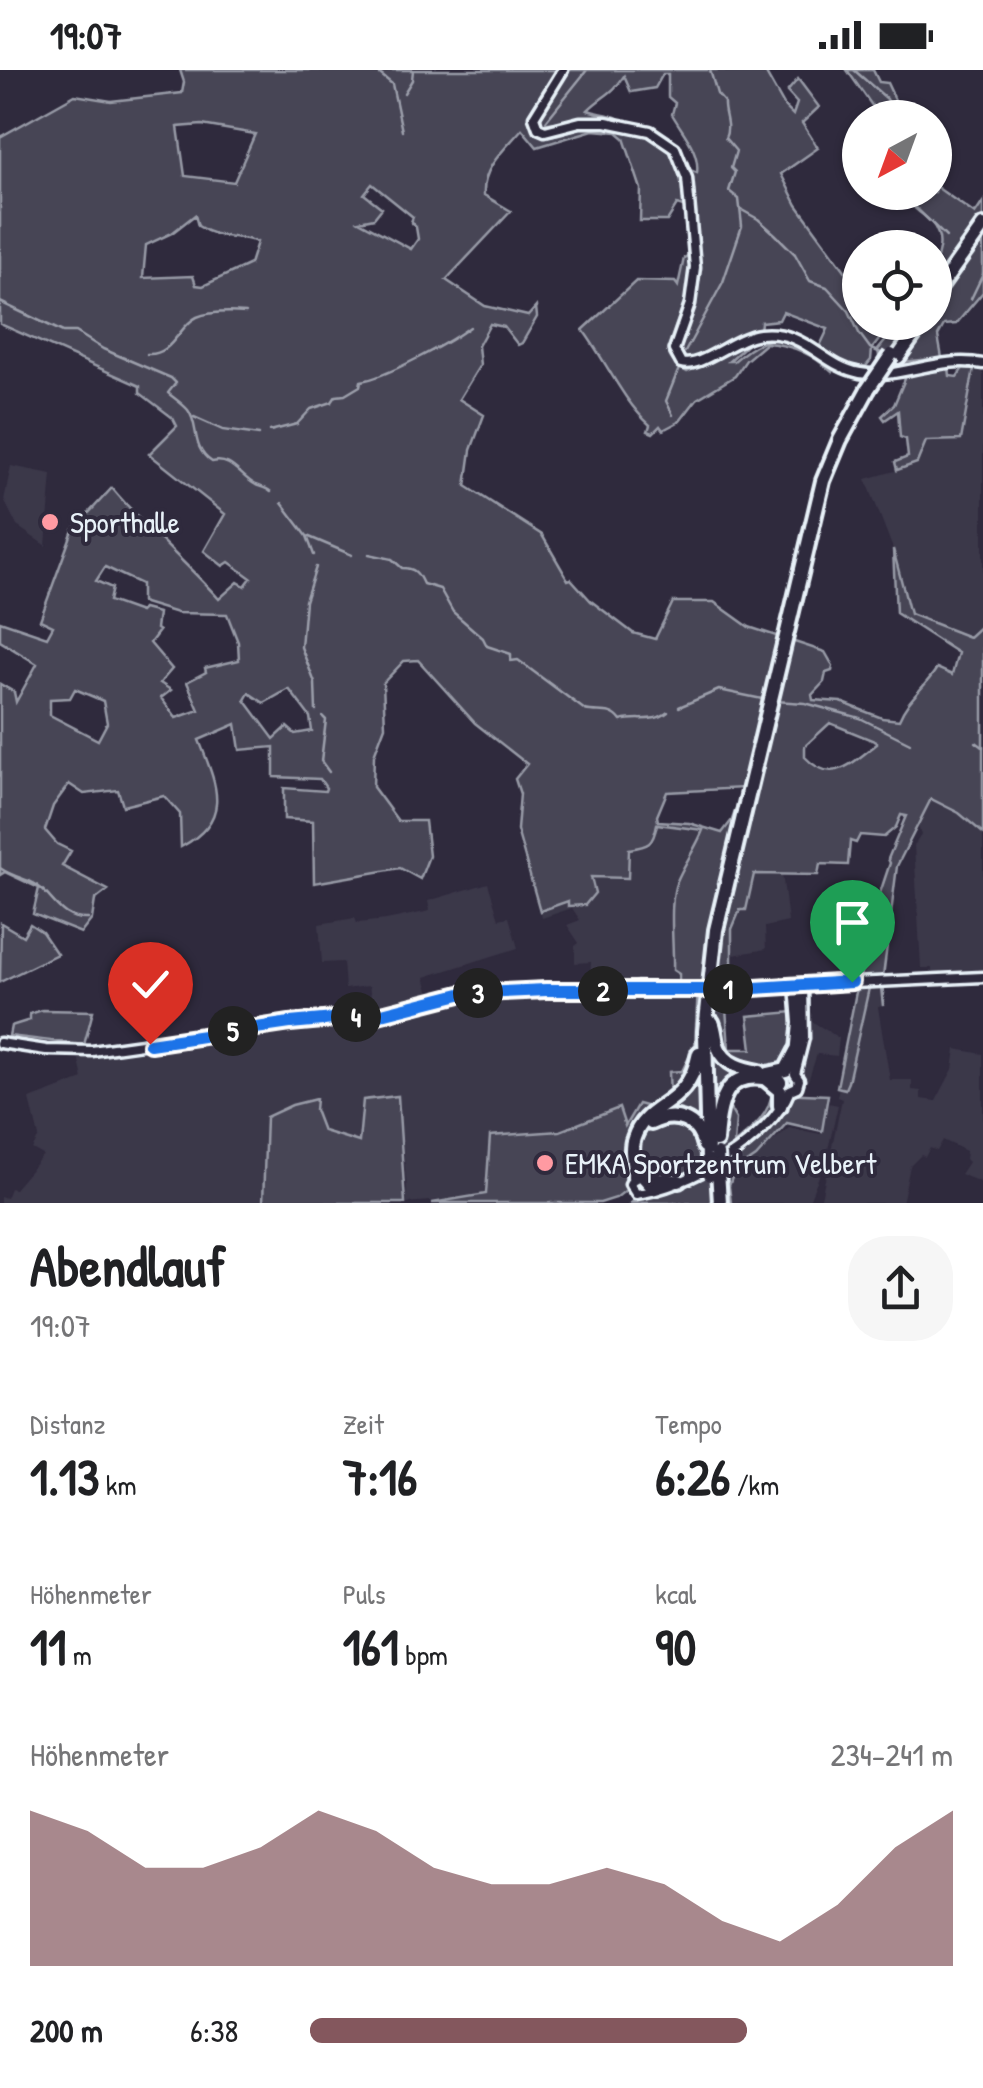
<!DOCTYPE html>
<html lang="de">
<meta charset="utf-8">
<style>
:root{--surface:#fff;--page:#f6f6f6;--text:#202124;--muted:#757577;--accent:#84575d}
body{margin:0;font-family:"Patrick Hand",sans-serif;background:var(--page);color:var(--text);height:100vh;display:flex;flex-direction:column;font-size:38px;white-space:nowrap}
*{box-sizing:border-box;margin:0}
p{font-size:32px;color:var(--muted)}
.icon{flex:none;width:55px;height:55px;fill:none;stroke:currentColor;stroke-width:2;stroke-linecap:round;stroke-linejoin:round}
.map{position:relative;height:1133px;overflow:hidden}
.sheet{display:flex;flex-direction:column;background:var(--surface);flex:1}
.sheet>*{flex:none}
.needle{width:65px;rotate:221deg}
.controls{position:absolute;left:842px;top:30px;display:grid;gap:20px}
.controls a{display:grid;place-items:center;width:110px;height:110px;border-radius:50%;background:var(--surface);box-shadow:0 2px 8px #0004;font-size:50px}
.pin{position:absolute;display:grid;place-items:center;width:85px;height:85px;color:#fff;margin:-102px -42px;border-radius:50% 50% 50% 0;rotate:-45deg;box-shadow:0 0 10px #0007}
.pin .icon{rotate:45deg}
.km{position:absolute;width:50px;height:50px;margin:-25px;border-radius:50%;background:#222;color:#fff;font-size:28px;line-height:50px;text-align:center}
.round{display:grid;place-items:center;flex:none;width:105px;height:105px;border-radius:40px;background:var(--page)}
.headline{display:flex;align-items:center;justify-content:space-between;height:170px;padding:0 30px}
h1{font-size:55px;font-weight:800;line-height:75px}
.stats{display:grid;grid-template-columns:repeat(3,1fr);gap:15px;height:170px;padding:10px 30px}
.stats div{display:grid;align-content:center}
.stats b{font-size:50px;font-weight:800}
.stats small{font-size:28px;font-weight:400}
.stats p{font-size:28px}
.chart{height:280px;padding:20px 30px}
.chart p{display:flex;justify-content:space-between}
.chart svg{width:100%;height:180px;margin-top:10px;fill:var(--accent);opacity:.7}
ul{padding:0 30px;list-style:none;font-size:32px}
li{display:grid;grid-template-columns:160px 120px 1fr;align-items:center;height:75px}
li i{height:25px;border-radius:12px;background:var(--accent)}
.status{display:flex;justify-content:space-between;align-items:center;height:70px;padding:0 50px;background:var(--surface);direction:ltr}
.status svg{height:28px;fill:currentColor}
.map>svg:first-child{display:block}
.built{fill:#3b3749}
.green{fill:#464455;stroke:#979aa6;stroke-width:2.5;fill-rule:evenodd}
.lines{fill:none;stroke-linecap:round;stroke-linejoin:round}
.stream{stroke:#9c9fab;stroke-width:2.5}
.secondary-casing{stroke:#e8f1f8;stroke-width:15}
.highway-casing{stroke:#e8f1f8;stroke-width:20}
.secondary{stroke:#2f2a3d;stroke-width:8}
.highway{stroke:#2f2a3d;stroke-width:12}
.secondary-bridge-casing{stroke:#e8f1f8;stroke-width:15;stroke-linecap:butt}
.highway-bridge-casing{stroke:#e8f1f8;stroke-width:20;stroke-linecap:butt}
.secondary-bridge{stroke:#2f2a3d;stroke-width:8}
.highway-bridge{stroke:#2f2a3d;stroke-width:12}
.route-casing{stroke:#fff;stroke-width:20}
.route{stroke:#1a73e8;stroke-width:12}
.poi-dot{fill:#ff9aa2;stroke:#2f2a3d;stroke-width:4}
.labels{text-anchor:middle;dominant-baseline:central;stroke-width:8;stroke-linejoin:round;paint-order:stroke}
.poi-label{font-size:30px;fill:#e8f1f8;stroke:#2f2a3d;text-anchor:start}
</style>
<div class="status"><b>19:07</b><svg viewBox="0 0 49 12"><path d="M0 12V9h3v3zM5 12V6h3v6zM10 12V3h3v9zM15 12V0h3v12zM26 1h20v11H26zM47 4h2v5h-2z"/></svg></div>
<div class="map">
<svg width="983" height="1133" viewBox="0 0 983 1133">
<rect width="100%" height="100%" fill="#2f2a3d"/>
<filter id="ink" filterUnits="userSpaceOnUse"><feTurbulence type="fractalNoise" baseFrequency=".01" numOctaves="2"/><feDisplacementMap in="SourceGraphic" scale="20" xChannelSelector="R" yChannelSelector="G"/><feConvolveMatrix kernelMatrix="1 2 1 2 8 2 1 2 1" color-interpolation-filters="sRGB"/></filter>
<g filter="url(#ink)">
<g class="built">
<polygon points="974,298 983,300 983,554 969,568 910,544 893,479 866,409 902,399 926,371 960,370"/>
<polygon points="11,396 52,404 46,476 17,456 4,430"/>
<polygon points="931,728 960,743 983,763 983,902 932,905 932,898 921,898 914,776 921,765 917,753"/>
<polygon points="656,754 704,760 672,847 675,855 673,900 679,904 679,913 590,911 591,892 575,893 575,876 579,873 567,855 580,850 572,838 542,848 530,807 556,793 582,807 629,779 649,776 653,772"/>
<polygon points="782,802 788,852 765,857 766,879 734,885 732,858 740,840 746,839 754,803"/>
<polygon points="488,813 499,849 509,847 518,878 425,907 434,936 455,931 543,926 696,926 694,982 670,1026 624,1057 618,1038 560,1061 491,1066 486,1124 483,1127 405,1133 407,1120 398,1027 359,1072 323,1061 315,1040 316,1030 266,1047 263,1133 0,1133 0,1126 6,1128 10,1118 14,1119 43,1085 32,1079 39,1067 30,1029 83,1009 78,986 308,956 376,951 369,916 345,919 343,892 322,893 319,854 355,848 357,853 386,850 430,841 428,831"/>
<polygon points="869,917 881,917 883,936 878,937 890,1010 912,1010 912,1020 921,1021 921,1029 936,1031 953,999 956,979 983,984 983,1113 960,1104 968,1092 965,1089 966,1081 943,1070 937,1081 930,1078 925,1087 921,1085 910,1096 902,1133 820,1133 842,1029 837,1027 839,1017 845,1018 852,998"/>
<polygon points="808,949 839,968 837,986 817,984 808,1011 800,1008"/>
<polygon points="829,1033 838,1035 826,1089 808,1133 731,1133 729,1116 734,1102 789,1058 821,1064"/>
</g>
<g class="green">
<path d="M180,0H557L528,45L534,63C550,70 564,62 580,58C612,51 662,60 677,92C684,106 684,124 686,138L677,135L667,151H640L641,119L624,68L617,62L593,60L537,77L522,59C505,79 482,97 484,125L511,141L446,210L485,236L528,246L536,237L537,247L522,273L518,275L504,257L490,254L478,276L480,295L459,329L484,345L471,380L466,416L542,465L568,510L571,509L591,531L633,563L655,569L673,532H714L749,557L825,582L833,596L832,601L826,603L824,612L812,625L813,630L841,632L882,648L899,650C908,628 925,618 937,598L952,605L958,583L896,543L893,479L910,544L969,567L983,554V763L959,743L931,729L897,796L883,907L859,908L867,888L870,853L890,793L888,789L906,746L901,745L896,757L884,767L860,765L856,773L850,771L848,795L820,794L818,805L754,804L746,840H740L732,859V907L725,924L729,979H752L748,946L793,942C795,973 785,994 778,1023L828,1025L822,1061L787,1053L756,1087L734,1102L729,1116L731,1133H631L634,1131L626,1120L616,1128L600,1133H432L486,1124L490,1066L560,1061L619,1038L625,1056L638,1034L653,1038L670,1027L669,1002L682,1001L695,975L698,915H637V911L679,912V904L673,900C674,876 668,831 677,811C684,794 696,778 703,760L657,754C653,775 649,776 629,779L628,808L591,807L595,823L585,835L568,836V831L540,841L517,760L520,724L515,709L527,694L475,653L418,590L404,591L383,613L385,656L374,685L373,717L398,751H425L429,786L420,809L400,798L314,813L313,751L284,749V718L325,721L326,718L320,709L274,707V677L240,680L236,654L199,670C217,716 233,749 181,777L180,744L164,726L123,736L118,720L84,724L69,714L53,736L45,760L57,774L71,781L62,796L108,820L95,830L92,849L81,863L33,844L39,818L5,802L0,805V614L14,622L16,632L37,594L0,571V551L47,567L53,556L40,550L73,460L112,418C145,458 185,491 219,529L238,512L245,516L251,508L229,492L223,496L204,481L225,444L149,384L177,356L173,348L140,323V316L0,254V67L75,25L111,31L182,23L184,12ZM202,55L255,64L234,112L185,106L178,57ZM372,114L413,147L411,152L416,157L418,169L411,179L359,151L374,148L382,138L364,124ZM195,145L198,156C221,171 233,163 257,172L250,194L203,216L196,215L193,206L143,208L146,175L172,163ZM105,497L141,514V532L177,543L227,544L238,572L239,590L205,598L206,602L187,612L199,640L176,648L161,628L171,620L160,613L172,599L150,573L159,561L156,559L158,543L143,539L140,542L109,531L112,518L96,511ZM75,619L103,631L107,653L98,670L50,645V629L70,628ZM289,619L310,647L312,661L295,664L287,657L274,669L245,630L249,623L264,633ZM830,653L877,672V674C852,693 832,716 805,687V676ZM743,718L732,750L722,763L689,753L658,751L657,746L667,722ZM743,1011L764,1014L772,1021C770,1045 752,1059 734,1074L736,1049L725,1031Z"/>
<path d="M567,0H764L785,37L793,45L797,33L787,22L798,9L819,37L802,53L818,78L781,104L797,135L860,221V252L892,253L872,279L871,290L866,296C848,299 834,286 820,276L828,259L783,242L779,250L761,252L760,261C728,267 717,281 689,291L677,279L697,219L690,100L697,103C700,80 682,62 672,44L675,33L668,27V4H663L655,18L631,22L624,6C614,23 601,27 588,40C598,44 608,43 618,48L619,52L580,49L541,54L542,41Z"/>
<polygon points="847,0 873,0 879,12 887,13 903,47 880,47"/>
<path d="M935,116L975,144L983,132V222L956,254L944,255L938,266L942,288L901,292L879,286L878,280L900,253L935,252C935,234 933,214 935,196C937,186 942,175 938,164C932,145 913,144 904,123L935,122Z"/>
<path d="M689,185V218L667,280C671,291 676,296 687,302L751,271L729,291H734C775,255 794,269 834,298L832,302C813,284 793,275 766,273L746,290L735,306L697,329L680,351L663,360L660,356L653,363L648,361L650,355C622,330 606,291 583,260L636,211L675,212L678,216L684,188Z"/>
<polygon points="937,295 949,297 950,306 957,307 963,298 974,298 961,370 926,371 917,393 897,400 895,392 908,387 906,369 900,367 898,341 885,350 882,346 894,335 907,304"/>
<polygon points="1,853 23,866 30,854 42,862 57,884 0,912"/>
<polygon points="883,916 883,936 881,917 869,918 848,1012 845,1019 837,1017 856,922 860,917"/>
<polygon points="42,940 93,941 84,975 9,966 11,956 30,950 30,944"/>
<polygon points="398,1026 405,1133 263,1133 266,1047 292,1035 316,1029 315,1040 323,1061 359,1072 363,1030"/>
</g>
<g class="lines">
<g class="stream">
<polyline points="375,0 392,14 402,61"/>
<polyline points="854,0 887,29 894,48"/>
<polyline points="404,23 412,10 413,0"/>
<polyline points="546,51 587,0"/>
<polyline points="906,122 913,135 946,167"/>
<polyline points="740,139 758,149 775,164 795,184 810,211 827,217 849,241 859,263 870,278 883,284"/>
<polyline points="971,229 983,204"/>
<path d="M0,232L63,262H76L103,279L171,308L176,313L168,323C174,328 183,334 188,340C200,356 190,377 212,392C232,387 239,406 256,415C261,417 267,418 271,422"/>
<path d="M685,282L723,212L742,156L739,129L729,121L735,102L731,98L736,81L725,68C731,56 723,44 724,32L717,24L710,0"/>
<path d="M147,284C173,286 178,256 197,247C211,241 232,242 246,243"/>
<polyline points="673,345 666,331 678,301"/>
<polyline points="194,347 223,360 259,365"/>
<path d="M270,361L297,354L311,339L332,332L336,326L345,325L360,316L361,311C385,308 450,272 470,257"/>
<polyline points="282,433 307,466 352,485"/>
<polyline points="307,466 314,485"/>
<path d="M369,484L392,489L402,498C415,498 418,503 423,514L440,519L453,542L483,568L487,576L511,584V591L518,590L585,640C598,644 611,637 621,651C638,646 653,654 668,642"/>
<polyline points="775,631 805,633 860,648 910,673"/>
<polyline points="679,637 719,620 767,630"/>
<polyline points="316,641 315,613 301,577 305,531 316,497"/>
<polyline points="323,647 326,650 321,691 329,702"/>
<polyline points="976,672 983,677"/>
<path d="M0,798C10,805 19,807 29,811C52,820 57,851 88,849"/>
</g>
<defs>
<g id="secondary">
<path d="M563,0L534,47L538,58L545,61L580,52H606L650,61L675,78L687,108L695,197L690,234L674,280L681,293C701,299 734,267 760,264C805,259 822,296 860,303C902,310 938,285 983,294"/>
<polyline points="795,915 798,953 795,985"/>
<polyline points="722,919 983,907"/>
<polyline points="0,973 46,980 92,981 290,953 378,945 460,925 546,920 701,920"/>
<path d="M662,1118L648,1115L640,1106L634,1107L630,1114L636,1124C687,1118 770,1071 790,1020L797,1017L799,1010L795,1004L804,968L803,915"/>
</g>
<g id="highway">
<polyline points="935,224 983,156"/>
<polyline points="898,287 923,252"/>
<path d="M712,952C716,961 715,968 718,977C725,995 743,999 760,1002"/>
<polyline points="768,1004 786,1000 796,981"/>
<polyline points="767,1010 780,1021 780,1036"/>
<path d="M651,1053C674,1041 698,1049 704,1076"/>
<path d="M716,1071C719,1026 727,995 780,1012"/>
<polyline points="708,1090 705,961 716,860 823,411 840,370 868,319"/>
<polyline points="638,1093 654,1109 679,1111"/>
<polyline points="718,1100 720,1133"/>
<path d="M634,1107C635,1094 629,1080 634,1068C646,1031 688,1039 699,983"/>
</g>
</defs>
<use href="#secondary" class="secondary-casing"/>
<use href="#highway" class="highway-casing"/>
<use href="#secondary" class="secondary"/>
<use href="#highway" class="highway"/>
<defs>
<polyline id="secondary-bridge" points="701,920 722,919"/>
<g id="highway-bridge">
<polyline points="868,319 891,285"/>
<polyline points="717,1084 718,1100"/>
<polyline points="708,1090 710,1105"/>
</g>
</defs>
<use href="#secondary-bridge" class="secondary-bridge-casing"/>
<use href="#highway-bridge" class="highway-bridge-casing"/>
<use href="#secondary-bridge" class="secondary-bridge"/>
<use href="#highway-bridge" class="highway-bridge"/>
</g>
</g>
<g class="lines" filter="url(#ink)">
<defs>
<polyline id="route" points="150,974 290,953 378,945 460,924 546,920 722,920 852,912"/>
</defs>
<use href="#route" class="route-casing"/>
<use href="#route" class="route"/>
</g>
<g class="poi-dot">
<circle cx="50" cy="452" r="10"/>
<circle cx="545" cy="1093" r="10"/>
</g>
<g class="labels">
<g class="poi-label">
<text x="70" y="452">Sporthalle</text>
<text x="565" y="1093">EMKA Sportzentrum Velbert</text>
</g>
</g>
</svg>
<div class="controls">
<a><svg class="needle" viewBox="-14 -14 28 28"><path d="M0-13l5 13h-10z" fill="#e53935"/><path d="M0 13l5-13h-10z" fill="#757577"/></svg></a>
<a><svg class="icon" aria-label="locate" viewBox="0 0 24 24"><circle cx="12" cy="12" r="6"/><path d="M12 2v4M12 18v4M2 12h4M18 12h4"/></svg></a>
</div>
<div class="pin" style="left:852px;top:912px;background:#1e9e55"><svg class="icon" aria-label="arrive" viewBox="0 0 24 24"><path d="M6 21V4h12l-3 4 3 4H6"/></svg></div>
<div class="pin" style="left:150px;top:974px;background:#d93025"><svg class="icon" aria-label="check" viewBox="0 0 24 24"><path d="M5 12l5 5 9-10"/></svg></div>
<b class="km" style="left:728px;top:919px">1</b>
<b class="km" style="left:603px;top:921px">2</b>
<b class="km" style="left:478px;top:923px">3</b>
<b class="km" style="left:356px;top:947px">4</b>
<b class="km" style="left:233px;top:961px">5</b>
</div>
<section class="sheet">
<div class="headline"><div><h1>Abendlauf</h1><p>19:07</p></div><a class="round"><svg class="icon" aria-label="share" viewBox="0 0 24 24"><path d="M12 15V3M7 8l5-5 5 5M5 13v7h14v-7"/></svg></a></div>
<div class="stats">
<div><p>Distanz</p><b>1.13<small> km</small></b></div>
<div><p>Zeit</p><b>7:16</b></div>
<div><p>Tempo</p><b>6:26<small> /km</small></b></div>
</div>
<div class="stats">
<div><p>Höhenmeter</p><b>11<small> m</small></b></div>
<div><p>Puls</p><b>161<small> bpm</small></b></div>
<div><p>kcal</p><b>90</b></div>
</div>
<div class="chart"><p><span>Höhenmeter</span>234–241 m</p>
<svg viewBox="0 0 160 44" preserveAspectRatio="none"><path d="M0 44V6L10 11L20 20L30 20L40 15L50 6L60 11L70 20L80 24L90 24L100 20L110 24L120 33L130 38L140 29L150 15L160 6V44z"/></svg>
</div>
<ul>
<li><b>200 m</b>6:38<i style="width:68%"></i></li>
</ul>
</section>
